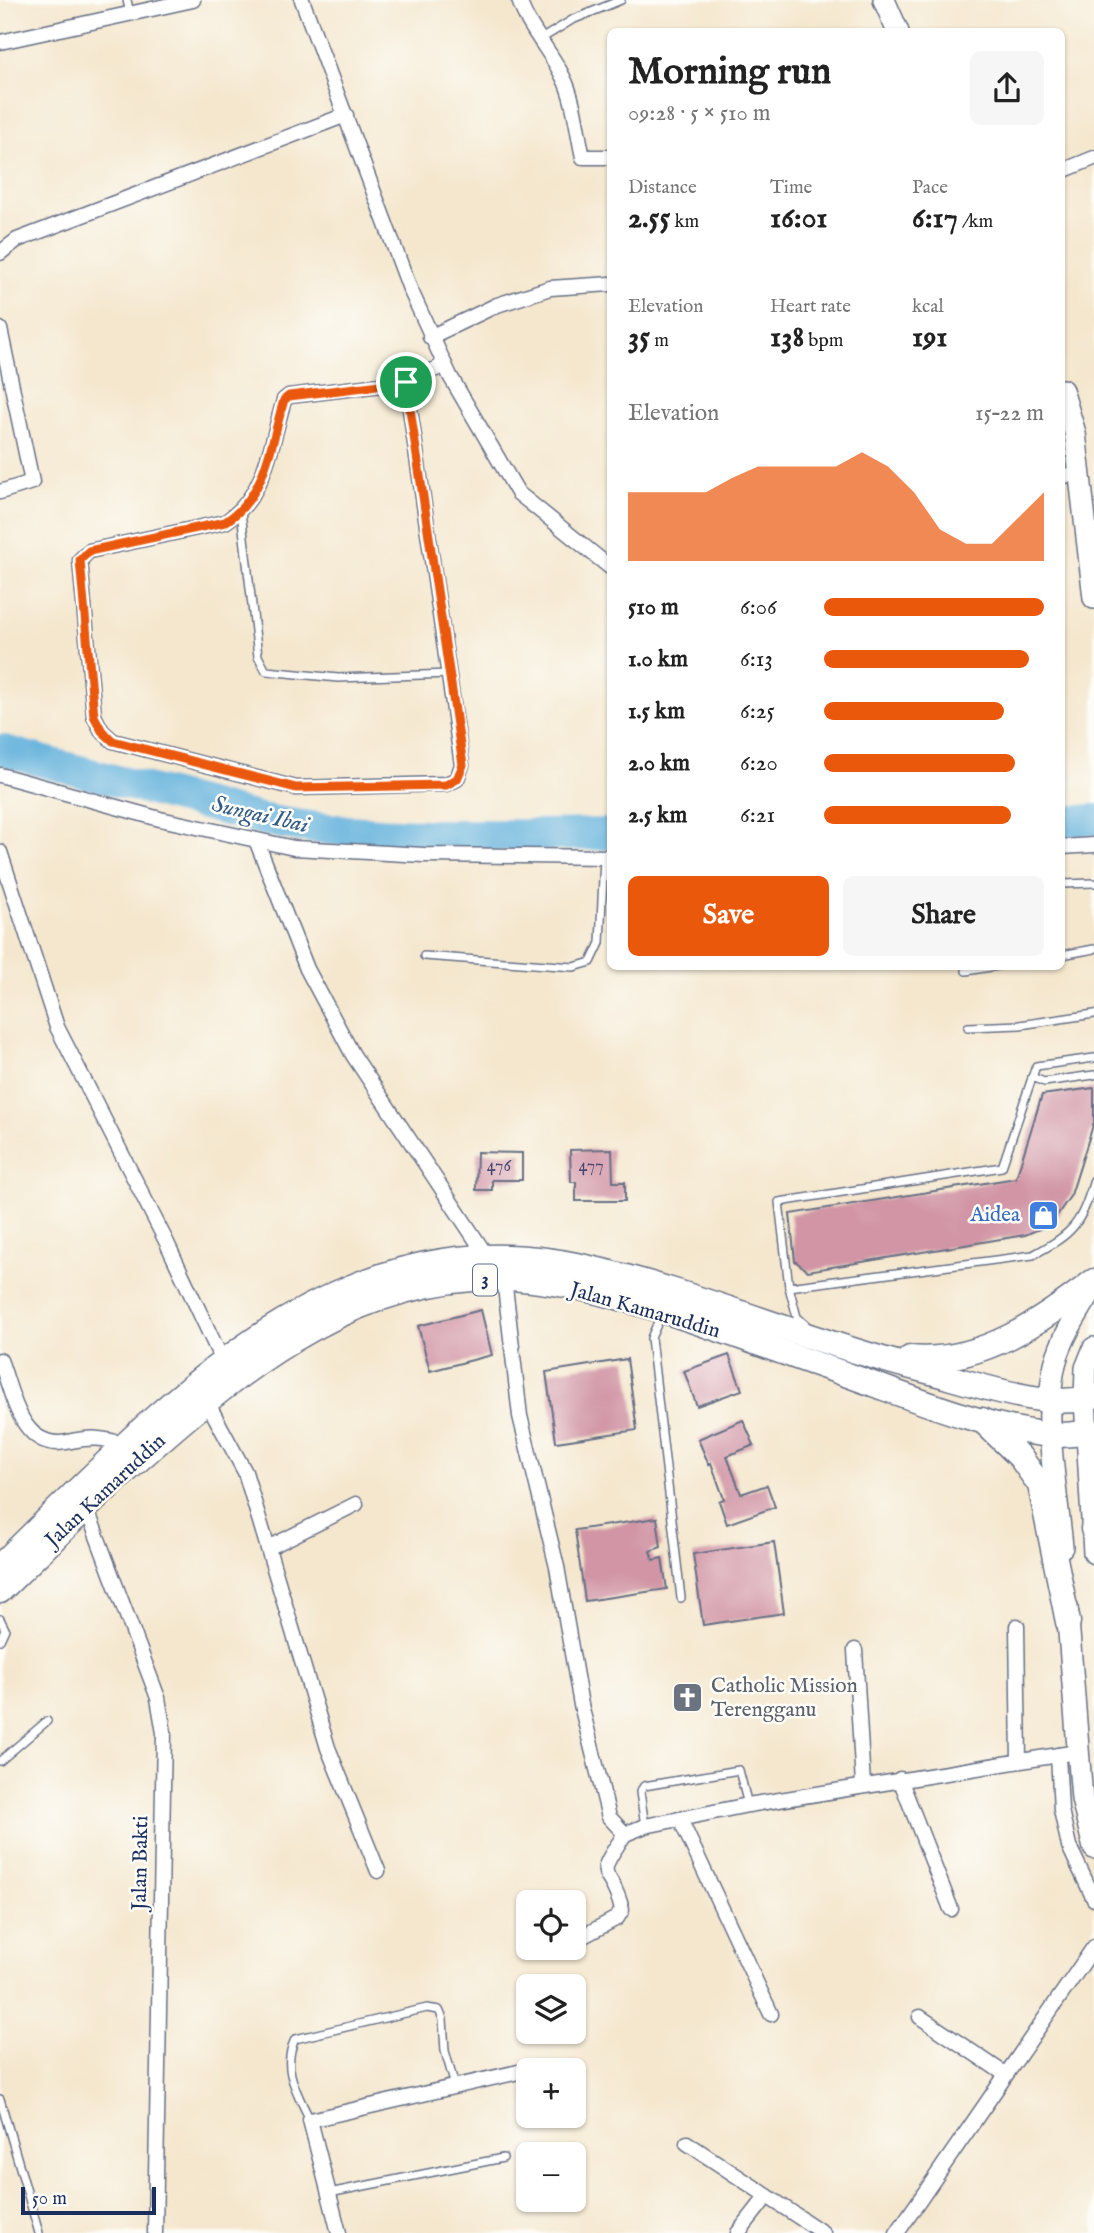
<!DOCTYPE html>
<meta charset="utf-8">
<style>
:root{--surface:#fff;--page:#f6f6f6;--text:#222;--muted:#767676;--accent:#ea580c}
body{margin:0;font-family:"IM FELL English",serif;background:var(--page);color:var(--text);height:100vh;display:flex;flex-direction:column;font-size:26px;white-space:nowrap}
*{box-sizing:border-box;margin:0}
p{font-size:23px;color:var(--muted)}
.icon{flex:none;width:38px;height:38px;fill:none;stroke:currentColor;stroke-width:2;stroke-linecap:round;stroke-linejoin:round}
.map{position:relative;flex:1;overflow:hidden}
.drawer{position:absolute;left:607px;top:28px;width:458px;height:942px;display:flex;flex-direction:column;background:var(--surface);border-radius:10px;box-shadow:0 2px 5px #0004}
.drawer>*{flex:none}
.controls{position:absolute;left:516px;top:1890px;display:grid;gap:14px}
.controls a{display:grid;place-items:center;width:70px;height:70px;border-radius:10px;background:var(--surface);box-shadow:0 2px 5px #0004;font-size:35px}
.scale{position:absolute;left:21px;bottom:18px;width:135px;box-sizing:border-box;padding-left:7px;border:4px solid #1b2f5e;border-top:0;font-size:19px;line-height:24px;white-space:nowrap;color:#1b2f5e;-webkit-text-stroke:5px #fdfcf7;paint-order:stroke}
.pin{position:absolute;display:grid;place-items:center;width:60px;height:60px;color:#fff;margin:-30px;border:4px solid #fff;border-radius:50%;box-shadow:0 2px 7px #0007}
.round{display:grid;place-items:center;flex:none;width:74px;height:74px;border-radius:10px;background:var(--page)}
.headline{display:flex;align-items:center;justify-content:space-between;height:119px;padding:0 21px}
h1{font-size:38px;font-weight:700;line-height:52px}
.metrics{display:grid;grid-template-columns:repeat(3,1fr);gap:10px;height:119px;padding:7px 21px}
.metrics div{display:grid;align-content:center}
.metrics b{font-size:30px;font-weight:700}
.metrics small{font-size:19px;font-weight:400}
.metrics p{font-size:19px}
.chart{height:196px;padding:14px 21px}
.chart p{display:flex;justify-content:space-between}
.chart svg{width:100%;height:126px;margin-top:7px;fill:var(--accent);opacity:.7}
.action{display:flex;gap:14px;margin-top:auto;padding:14px 21px}
.action a{flex:1;height:80px;border-radius:10px;background:var(--accent);color:#fff;font-size:28px;font-weight:700;line-height:80px;text-align:center}
.action a+a{background:var(--page);color:var(--text)}
ul{padding:0 21px;list-style:none;font-size:23px}
li{display:grid;grid-template-columns:112px 84px 1fr;align-items:center;height:52px}
li i{height:18px;border-radius:9px;background:var(--accent)}
.map>svg:first-child{display:block}
.lines{fill:none;stroke-linecap:round;stroke-linejoin:round}
.river{stroke:#62b1dc;stroke-width:32}
.building{fill:#d195a6}
.service-casing{stroke:#676f85;stroke-width:10}
.minor-casing{stroke:#676f85;stroke-width:17}
.secondary-casing{stroke:#676f85;stroke-width:24}
.trunk-casing{stroke:#676f85;stroke-width:27}
.service{stroke:#fff;stroke-width:7}
.minor{stroke:#fff;stroke-width:14}
.secondary{stroke:#fff;stroke-width:21}
.trunk{stroke:#fff;stroke-width:24}
.route-casing{stroke:#fff;stroke-width:14}
.route{stroke:#ea580c;stroke-width:9}
.labels{text-anchor:middle;dominant-baseline:central;stroke-width:5;stroke-linejoin:round;paint-order:stroke}
.number-label{font-size:18px;fill:#484870}
.shield{fill:#fdfcf7;stroke:#5f6c8c;stroke-width:2}
.shield-label{font-size:19px;font-weight:bold;fill:#1b2f5e}
.shop-label{font-size:21px;fill:#366cbe;stroke:#fdfcf7;text-anchor:end}
.street-label{font-size:21px;fill:#1b2f5e;stroke:#fdfcf7}
.worship-label{font-size:21px;fill:#5b616d;stroke:#fdfcf7;text-anchor:start}
.water-label{font-size:23px;font-style:italic;fill:#345c8a;stroke:#fdfcf7}
</style>
<div class="map">
<svg width="1094" height="2233" viewBox="0 0 1094 2233">
<rect width="100%" height="100%" fill="#fdfcf7"/>
<filter id="ink" filterUnits="userSpaceOnUse"><feTurbulence type="fractalNoise" baseFrequency=".0143" numOctaves="2"/><feDisplacementMap in="SourceGraphic" scale="14" xChannelSelector="R" yChannelSelector="G"/><feConvolveMatrix kernelMatrix="1 2 1 2 8 2 1 2 1" color-interpolation-filters="sRGB"/></filter>
<filter id="wash" filterUnits="userSpaceOnUse"><feTurbulence type="fractalNoise" baseFrequency=".00686" numOctaves="4" result="noise"/><feDisplacementMap in="SourceGraphic" scale="28" xChannelSelector="R" yChannelSelector="G"/><feGaussianBlur stdDeviation="1.57" result="paint"/><feColorMatrix in="noise" values="0 0 0 0 0 0 0 0 0 0 0 0 0 0 0 0 0 1.4 0 .05"/><feComposite in="paint" operator="in"/></filter>
<g filter="url(#wash)">
<rect width="100%" height="100%" fill="#f4e7ce"/>
<g class="lines">
<g class="river">
<path d="M0,750L260,819C371,841 497,835 611,834"/>
<polyline points="1062,822 1094,820"/>
</g>
</g>
<g id="blocks">
<g class="building">
<polygon points="1094,1088 1094,1122 1071,1195 1051,1224 1025,1235 808,1271 795,1261 790,1214 1016,1178 1042,1095"/>
<polygon points="612,1149 613,1182 625,1182 625,1201 576,1201 576,1182 571,1182 570,1150"/>
<polygon points="477,1152 522,1153 522,1180 492,1180 492,1190 476,1190"/>
<polygon points="481,1310 492,1355 430,1371 418,1326"/>
<polygon points="729,1355 742,1390 697,1406 684,1371"/>
<polygon points="627,1359 637,1430 556,1442 546,1372"/>
<polygon points="743,1420 754,1445 727,1456 741,1494 767,1485 775,1507 727,1524 719,1501 724,1499 711,1463 709,1465 698,1439"/>
<polygon points="657,1518 661,1547 650,1551 653,1560 662,1558 667,1589 585,1601 575,1530"/>
<polygon points="774,1542 784,1613 703,1625 693,1554"/>
</g>
</g>
</g>
<g filter="url(#ink)">
<use href="#blocks" fill-opacity="0" stroke="#676f85" stroke-width="2"/>
<g class="lines">
<defs>
<g id="service">
<polyline points="127,0 130,14"/>
<polyline points="541,39 572,20 621,0"/>
<polyline points="241,512 258,656 266,671 338,678 449,674"/>
<polyline points="1062,884 1094,883"/>
<polyline points="1062,955 1094,949"/>
<polyline points="424,956 574,967 591,962 600,943 604,857"/>
<polyline points="966,971 997,966"/>
<polyline points="968,1027 1020,1025 1094,1014"/>
<path d="M1094,1058L1036,1066L1002,1167L779,1202L789,1287L1033,1255C1074,1233 1081,1224 1094,1180"/>
<polyline points="1032,1077 1044,1082 1094,1075"/>
<polyline points="789,1287 797,1317 807,1326"/>
<polyline points="662,1313 651,1338 681,1598"/>
<polyline points="0,1619 5,1629 0,1640"/>
<polyline points="0,1761 47,1721"/>
<polyline points="645,1826 640,1792 644,1786 739,1770 748,1805"/>
<polyline points="0,2099 39,2233"/>
<path d="M310,2120C297,2092 281,2069 295,2039L427,2008L439,2010L443,2019L445,2051L455,2086"/>
<polyline points="329,2193 503,2158"/>
</g>
<g id="minor">
<polyline points="302,0 410,289 450,376 518,493 611,568"/>
<path d="M519,0C528,28 550,50 563,77C575,100 577,132 583,157H611"/>
<polyline points="0,42 193,0"/>
<polyline points="1062,171 1094,158"/>
<polyline points="0,253 17,240 346,115"/>
<polyline points="0,329 32,482 0,492"/>
<polyline points="430,337 497,305 550,288 611,284"/>
<path d="M406,382L462,765L457,779L446,784L296,788L113,741L102,731L94,716L80,560L89,551L225,522C266,497 271,443 284,400L289,396L406,382L445,365"/>
<polyline points="1062,476 1080,474"/>
<polyline points="0,775 160,819 294,848 424,855 611,857"/>
<polyline points="256,840 307,969 353,1055 486,1255"/>
<polyline points="1062,847 1094,845"/>
<polyline points="0,852 57,1027 167,1243 223,1362"/>
<polyline points="504,1278 520,1416 557,1567 581,1705 609,1817 625,1834 645,1826 748,1805 1077,1752"/>
<path d="M0,1360C13,1394 21,1451 67,1442C90,1437 103,1437 125,1445"/>
<polyline points="206,1400 245,1472 328,1748 378,1871"/>
<polyline points="86,1507 158,1698 164,1733 155,2233"/>
<polyline points="268,1548 356,1504"/>
<polyline points="1017,1626 1019,1761"/>
<polyline points="855,1650 863,1785"/>
<polyline points="1058,1755 1061,1810 1069,1846 1094,1899"/>
<polyline points="900,1779 951,1909"/>
<polyline points="680,1819 771,2014"/>
<path d="M574,1941L617,1918L622,1910C611,1863 590,1884 625,1834"/>
<polyline points="920,2017 1005,2074"/>
<polyline points="687,2143 823,2233"/>
<polyline points="339,2233 310,2120 527,2070"/>
<polyline points="738,2233 767,2196"/>
<polyline points="897,2233 1094,1947"/>
</g>
<g id="secondary">
<polyline points="884,0 898,32"/>
<polyline points="1062,390 1075,433 1094,598"/>
<polyline points="1094,1348 1086,1368 1085,1400 1094,1553"/>
<path d="M1062,1547C1057,1491 1042,1419 1055,1364C1062,1337 1079,1311 1094,1287"/>
<polyline points="1067,1607 1082,1799 1094,1848"/>
</g>
<g id="trunk">
<path d="M910,1358C981,1365 1041,1321 1094,1281"/>
<polyline points="982,1420 1020,1457 1040,1485 1068,1622"/>
<polyline points="1093,1529 1094,1523"/>
<path d="M0,1566C160,1411 334,1211 581,1266C695,1291 802,1339 915,1368C961,1379 1051,1413 1094,1396"/>
<path d="M0,1591C50,1542 100,1494 152,1448C253,1359 361,1276 503,1278C600,1280 728,1334 822,1366C894,1390 976,1427 1051,1435C1065,1436 1080,1433 1094,1432"/>
</g>
</defs>
<use href="#service" class="service-casing"/>
<use href="#minor" class="minor-casing"/>
<use href="#secondary" class="secondary-casing"/>
<use href="#trunk" class="trunk-casing"/>
<use href="#service" class="service"/>
<use href="#minor" class="minor"/>
<use href="#secondary" class="secondary"/>
<use href="#trunk" class="trunk"/>
</g>
</g>
<g class="lines" filter="url(#ink)">
<defs>
<path id="route" d="M406,382L463,765L457,779L446,785L296,788L113,741L102,731L94,716L80,560L89,551L225,522C266,497 271,443 284,400L289,396Z"/>
</defs>
<use href="#route" class="route-casing"/>
<use href="#route" class="route"/>
</g>
<defs>
<symbol id="shop-square" viewBox="-11 -11 22 22"><rect x="-9" y="-9" width="18" height="18" rx="4" fill="#3f7fe0" stroke="#fdfcf7"/><path d="M-5-2.5h2.3a2.7 3.5 0 0 1 5.4 0H5L5.5 6h-11ZM-1.5-2.5h3a1.5 2.3 0 0 0-3 0Z" fill="#fff"/></symbol>
<symbol id="church-square" viewBox="-11 -11 22 22"><rect x="-9" y="-9" width="18" height="18" rx="4" fill="#6b7280" stroke="#fdfcf7"/><path d="M-1.2-6h2.4v3.5h3.3v2.4h-3.3V6h-2.4V-.1h-3.3v-2.4h3.3Z" fill="#fff"/></symbol>
</defs>
<g fill-rule="evenodd">
<use href="#shop-square" x="1026" y="1198" width="35" height="35"/>
<use href="#church-square" x="670" y="1680" width="35" height="35"/>
</g>
<g class="labels">
<g class="number-label">
<text x="499" y="1166">476</text>
<text x="591" y="1166">477</text>
</g>
<rect class="shield" x="473" y="1264.5" width="24" height="31" rx="5"/>
<g class="shield-label">
<text x="485" y="1280">3</text>
</g>
<g class="shop-label">
<text x="1020" y="1215">Aidea</text>
</g>
<g class="street-label">
<text transform="translate(645 1311) rotate(16)">Jalan Kamaruddin</text>
<text transform="translate(106 1491) rotate(-43)">Jalan Kamaruddin</text>
<text transform="translate(141 1863) rotate(-89)">Jalan Bakti</text>
</g>
<g class="worship-label">
<text x="711" y="1686">Catholic Mission<tspan x="711" dy="24">Terengganu</tspan></text>
</g>
<g class="water-label">
<text transform="translate(260 815) rotate(13)">Sungai Ibai</text>
</g>
</g>
</svg>
<div class="controls">
<a><svg class="icon" aria-label="locate" viewBox="0 0 24 24"><circle cx="12" cy="12" r="6"/><path d="M12 2v4M12 18v4M2 12h4M18 12h4"/></svg></a>
<a><svg class="icon" aria-label="layers" viewBox="0 0 24 24"><path d="M12 4l9 5-9 5-9-5zM3 14l9 5 9-5"/></svg></a>
<a>+</a>
<a>−</a>
</div>
<div class="scale">50 m</div>
<div class="pin" style="left:406px;top:382px;background:#1e9e55"><svg class="icon" aria-label="arrive" viewBox="0 0 24 24"><path d="M6 21V4h12l-3 4 3 4H6"/></svg></div>
<section class="drawer">
<div class="headline"><div><h1>Morning run</h1><p>09:28 · 5 × 510 m</p></div><a class="round"><svg class="icon" aria-label="share" viewBox="0 0 24 24"><path d="M12 15V3M7 8l5-5 5 5M5 13v7h14v-7"/></svg></a></div>
<div class="metrics">
<div><p>Distance</p><b>2.55<small> km</small></b></div>
<div><p>Time</p><b>16:01</b></div>
<div><p>Pace</p><b>6:17<small> /km</small></b></div>
</div>
<div class="metrics">
<div><p>Elevation</p><b>35<small> m</small></b></div>
<div><p>Heart rate</p><b>138<small> bpm</small></b></div>
<div><p>kcal</p><b>191</b></div>
</div>
<div class="chart"><p><span>Elevation</span>15–22 m</p>
<svg viewBox="0 0 160 44" preserveAspectRatio="none"><path d="M0 44V20L10 20L20 20L30 20L40 15L50 11L60 11L70 11L80 11L90 6L100 11L110 20L120 33L130 38L140 38L150 29L160 20V44z"/></svg>
</div>
<ul>
<li><b>510 m</b>6:06<i style="width:100%"></i></li>
<li><b>1.0 km</b>6:13<i style="width:93%"></i></li>
<li><b>1.5 km</b>6:25<i style="width:82%"></i></li>
<li><b>2.0 km</b>6:20<i style="width:87%"></i></li>
<li><b>2.5 km</b>6:21<i style="width:85%"></i></li>
</ul>
<div class="action"><a>Save</a><a>Share</a></div>
</section>
</div>
